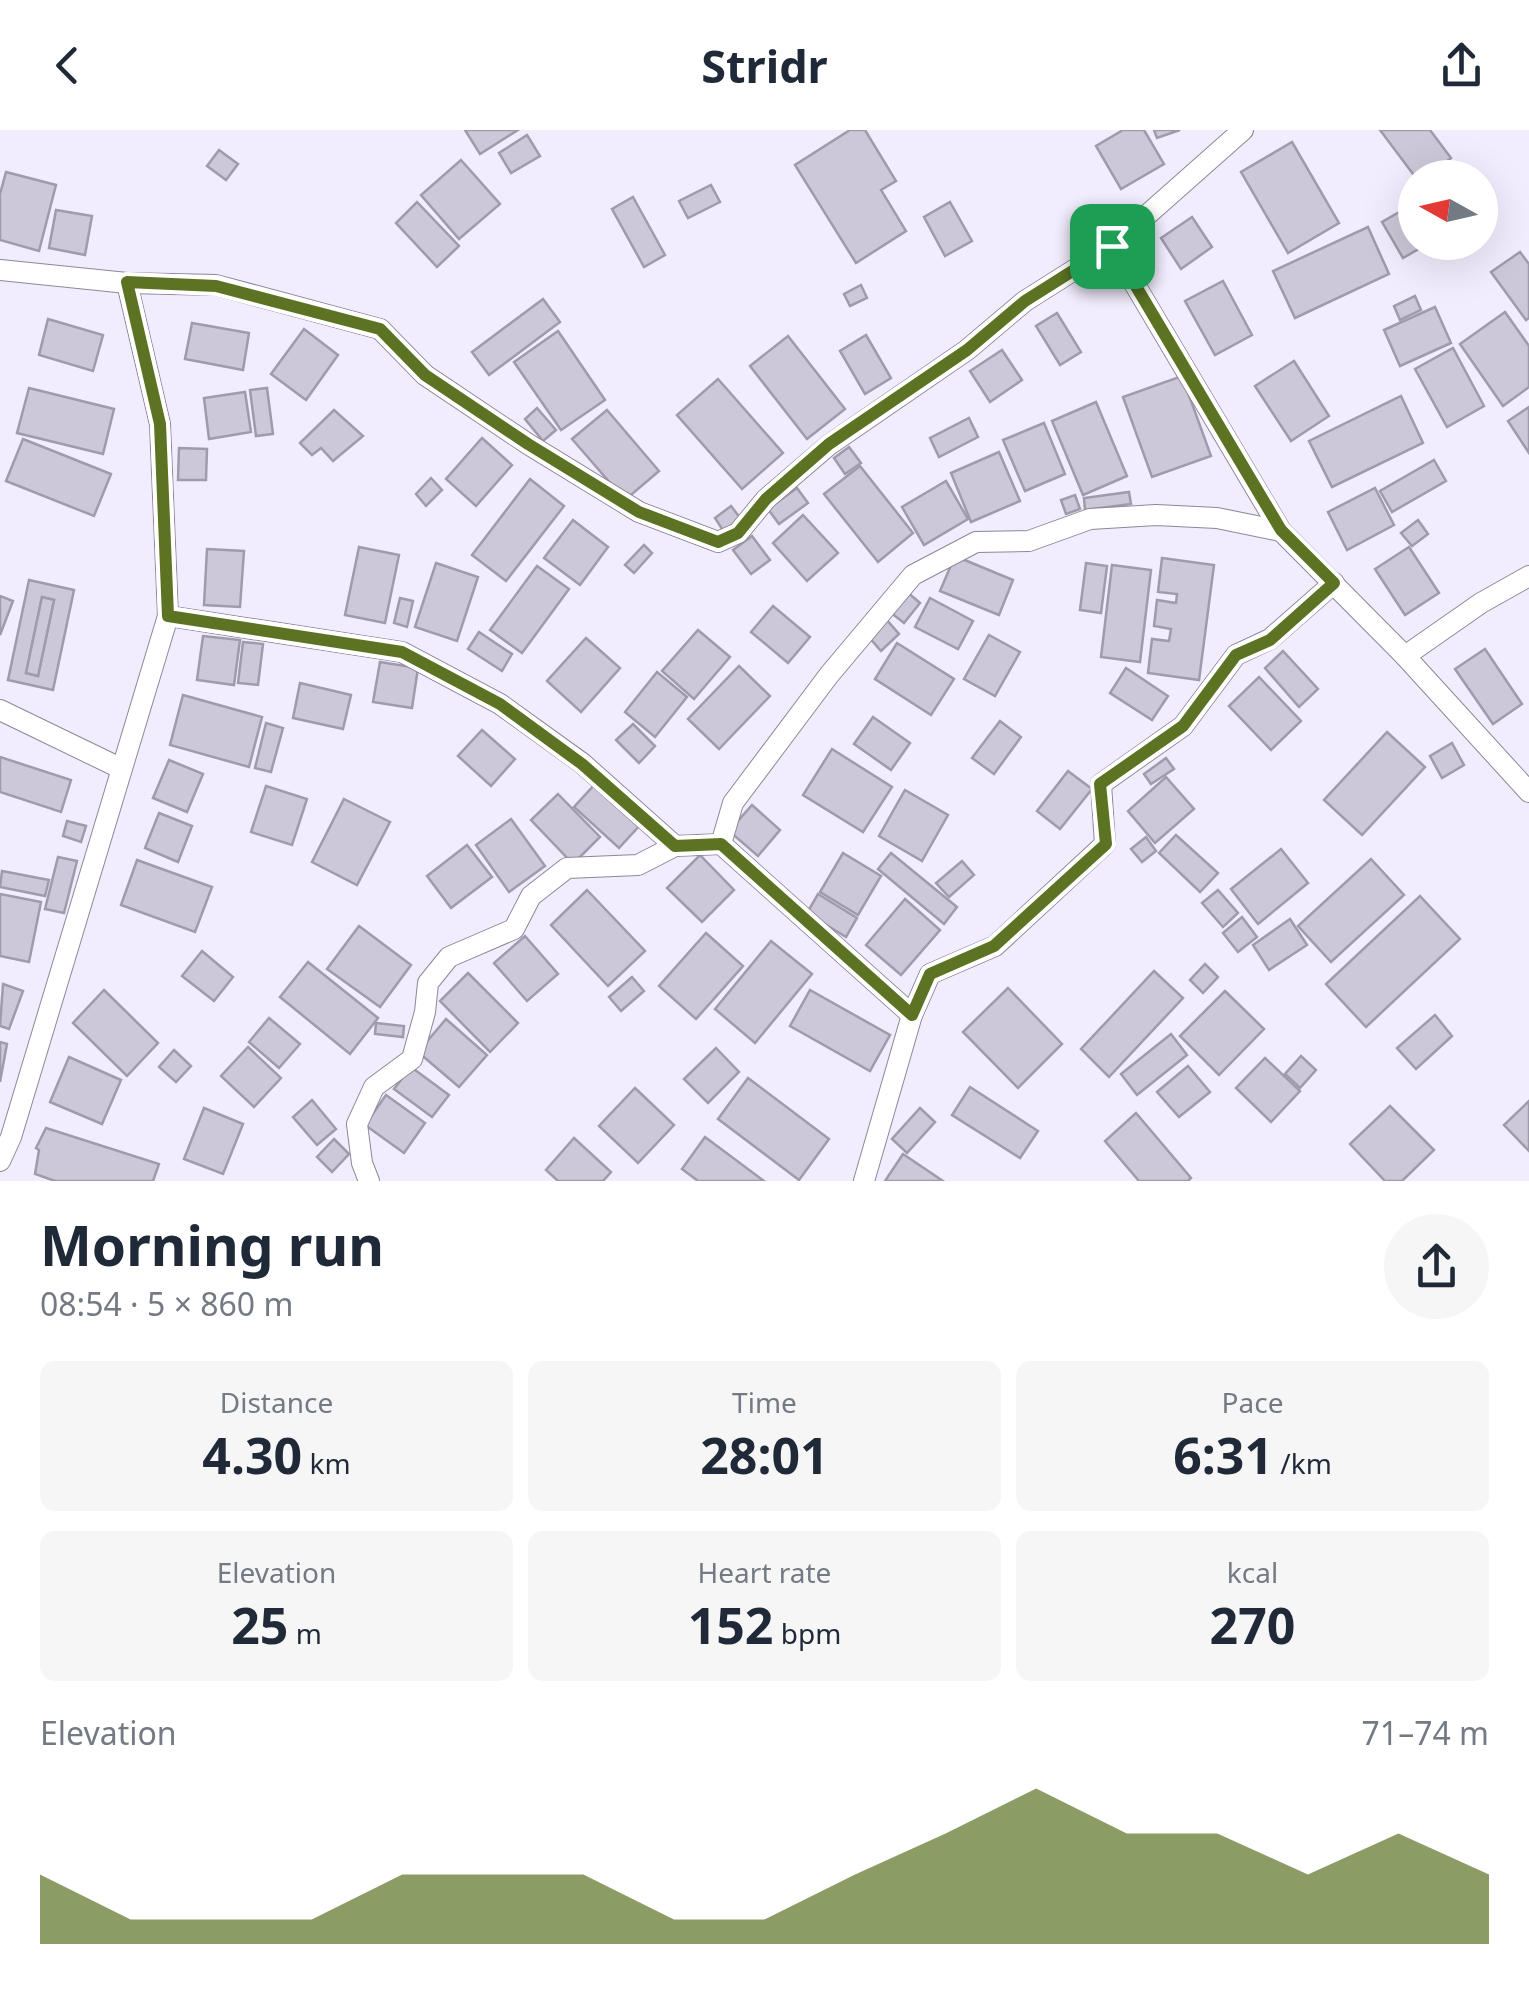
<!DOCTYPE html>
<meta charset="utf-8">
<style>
:root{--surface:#fff;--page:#f6f6f7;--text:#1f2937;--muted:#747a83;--accent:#5c7324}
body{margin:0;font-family:"Noto Sans",sans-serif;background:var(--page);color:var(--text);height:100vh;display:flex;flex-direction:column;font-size:38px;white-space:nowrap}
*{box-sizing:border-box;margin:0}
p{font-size:32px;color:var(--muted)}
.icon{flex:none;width:55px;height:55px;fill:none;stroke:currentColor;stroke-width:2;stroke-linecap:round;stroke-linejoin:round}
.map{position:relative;height:1051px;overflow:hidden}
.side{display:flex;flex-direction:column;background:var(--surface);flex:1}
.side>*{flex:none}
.needle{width:65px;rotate:278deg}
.fabs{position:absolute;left:1398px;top:30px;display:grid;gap:20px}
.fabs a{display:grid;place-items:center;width:100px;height:100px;border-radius:50%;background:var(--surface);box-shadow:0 10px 40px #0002;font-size:50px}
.pin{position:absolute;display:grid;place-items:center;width:85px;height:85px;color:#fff;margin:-42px;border-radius:20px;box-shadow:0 5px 15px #0006}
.round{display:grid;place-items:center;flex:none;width:105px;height:105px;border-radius:52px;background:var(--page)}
.head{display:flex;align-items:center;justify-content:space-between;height:170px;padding:0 40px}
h1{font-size:55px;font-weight:700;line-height:75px}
.figures{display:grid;grid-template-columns:repeat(3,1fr);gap:15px;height:170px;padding:10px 40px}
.figures div{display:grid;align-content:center;border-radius:15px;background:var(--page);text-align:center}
.figures b{font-size:50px;font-weight:700}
.figures small{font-size:28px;font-weight:400}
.figures p{font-size:28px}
.chart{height:280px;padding:20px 40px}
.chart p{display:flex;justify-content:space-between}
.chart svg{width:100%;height:180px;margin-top:10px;fill:var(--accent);opacity:.7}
header{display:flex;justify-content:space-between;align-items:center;height:130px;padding:0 40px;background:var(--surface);font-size:45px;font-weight:700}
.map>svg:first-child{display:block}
.building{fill:#cdc8d9;stroke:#a09bab;stroke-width:2.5;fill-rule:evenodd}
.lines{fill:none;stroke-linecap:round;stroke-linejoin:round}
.minor-casing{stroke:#8c8897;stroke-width:22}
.minor{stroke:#fff;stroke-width:20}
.route-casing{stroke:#fff;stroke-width:20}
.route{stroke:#5c7324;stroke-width:12}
</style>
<header><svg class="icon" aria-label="back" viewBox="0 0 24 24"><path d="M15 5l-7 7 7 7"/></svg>Stridr<svg class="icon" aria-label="share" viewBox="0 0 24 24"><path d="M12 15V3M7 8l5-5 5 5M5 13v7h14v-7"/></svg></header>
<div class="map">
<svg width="1529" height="1051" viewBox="0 0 1529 1051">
<rect width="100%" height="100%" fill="#f2edfe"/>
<g class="building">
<polygon points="465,0 518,0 480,24"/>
<polygon points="850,0 865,0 896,51 881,60 906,101 856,133 795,35"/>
<polygon points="1123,0 1144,0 1164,34 1121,59 1096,16"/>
<polygon points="1154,0 1180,0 1157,8"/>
<polygon points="1380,0 1430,0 1451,28 1427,48 1416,48"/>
<polygon points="527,5 540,26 511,43 499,23"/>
<polygon points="1292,12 1339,93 1288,123 1241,42"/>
<polygon points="219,20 238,34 226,50 207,36"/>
<polygon points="461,30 500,74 459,109 421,65"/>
<polygon points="6,42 56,55 39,121 0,110 0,64"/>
<polygon points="711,55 720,72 688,88 679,71"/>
<polygon points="633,67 665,125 644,137 612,79"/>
<polygon points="417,72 459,116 437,137 396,93"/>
<polygon points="950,72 972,111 945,126 924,87"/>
<polygon points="1415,73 1415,112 1431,112 1403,128 1382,92"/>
<polygon points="56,80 92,86 85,125 49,118"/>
<polygon points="1192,87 1212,117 1181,139 1161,108"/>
<polygon points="1368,97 1389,144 1295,188 1273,141"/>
<polygon points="1520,122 1529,134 1529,188 1526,190 1491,142"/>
<polygon points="1223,151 1252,205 1215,225 1185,171"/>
<polygon points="861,155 867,168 850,176 844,164"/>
<polygon points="1415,166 1421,180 1400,190 1394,176"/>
<polygon points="543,169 560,192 489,245 472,222"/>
<polygon points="1435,177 1451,213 1400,236 1384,200"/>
<polygon points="1505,182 1529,216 1529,257 1503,276 1460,214"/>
<polygon points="1057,183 1081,222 1060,235 1036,196"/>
<polygon points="48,189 103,205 93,241 39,225"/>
<polygon points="192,193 249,203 243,240 185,229"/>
<polygon points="304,199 338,225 306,270 271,244"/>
<polygon points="558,201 605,270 561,300 514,232"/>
<polygon points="866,205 891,248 865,264 840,221"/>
<polygon points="788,206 845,279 807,309 750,236"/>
<polygon points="1453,218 1484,276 1447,297 1415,239"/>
<polygon points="1002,220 1022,250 990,272 970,241"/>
<polygon points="1294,231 1329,286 1291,311 1255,256"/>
<polygon points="1182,246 1211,326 1152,347 1123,267"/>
<polygon points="718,249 783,323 742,359 677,285"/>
<polygon points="29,258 114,279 103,324 17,303"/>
<polygon points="267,258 273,304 256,306 250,260"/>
<polygon points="245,262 251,302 209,309 204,268"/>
<polygon points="1401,266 1423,313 1332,357 1309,311"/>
<polygon points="1096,272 1127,346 1083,365 1052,291"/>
<polygon points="1529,277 1529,323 1508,291"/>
<polygon points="537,278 556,300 543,311 525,289"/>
<polygon points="334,280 363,306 333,331 321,318 312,325 300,313"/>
<polygon points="607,280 659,341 625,370 572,309"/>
<polygon points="969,288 978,307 939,327 930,308"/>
<polygon points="1044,293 1065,344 1025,361 1003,310"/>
<polygon points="482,308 512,335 476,376 446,349"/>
<polygon points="23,309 111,344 94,386 6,351"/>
<polygon points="849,317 861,333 845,344 834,328"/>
<polygon points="179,318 207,319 206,350 178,350"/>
<polygon points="999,322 1020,371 971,392 951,343"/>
<polygon points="1434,330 1446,351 1392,382 1380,361"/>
<polygon points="860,336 913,403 878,432 824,364"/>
<polygon points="431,348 442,360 426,376 416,364"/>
<polygon points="530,349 564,376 506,451 472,425"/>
<polygon points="946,351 968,389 924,415 902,377"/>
<polygon points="797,358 808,373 779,394 768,379"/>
<polygon points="1375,358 1394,395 1347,420 1328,382"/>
<polygon points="1129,362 1131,374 1085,380 1084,368"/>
<polygon points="1075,365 1080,379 1066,384 1061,370"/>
<polygon points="731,376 741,389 724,402 715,388"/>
<polygon points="803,385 838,423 807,451 773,413"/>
<polygon points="573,390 608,417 580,455 544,428"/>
<polygon points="1418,390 1428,404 1412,416 1401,403"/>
<polygon points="752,406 770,430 751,444 733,420"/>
<polygon points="644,415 652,423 634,443 625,435"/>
<polygon points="359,417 399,425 385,493 345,485"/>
<polygon points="1409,417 1439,463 1405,485 1375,439"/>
<polygon points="207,419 244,421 240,477 204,475"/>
<polygon points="955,426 1013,450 999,485 940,461"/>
<polygon points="1162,428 1214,435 1199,550 1148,543 1152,509 1169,511 1171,499 1154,496 1157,470 1176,473 1177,464 1158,462"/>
<polygon points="436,433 478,447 457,511 415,497"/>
<polygon points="1086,433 1107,436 1101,483 1080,480"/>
<polygon points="1112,435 1151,440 1140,532 1101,527"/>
<polygon points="537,436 569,459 522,523 490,500"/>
<path d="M29,450L74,460L53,560L8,550ZM42,467L54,470L38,546L26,543Z"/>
<polygon points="906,461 920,473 904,493 890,482"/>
<polygon points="0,466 13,471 0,505"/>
<polygon points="42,467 54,470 38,546 26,543"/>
<polygon points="400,468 413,471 407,497 394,493"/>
<polygon points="930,468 973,491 958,519 915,497"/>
<polygon points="773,476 810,507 788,533 751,502"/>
<polygon points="886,489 899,504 881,521 868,506"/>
<polygon points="698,500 730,527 694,569 662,541"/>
<polygon points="479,502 512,524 502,541 468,519"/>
<polygon points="989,505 1020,522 995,566 964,549"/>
<polygon points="203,506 240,510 234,555 197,550"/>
<polygon points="586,508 620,538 581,582 547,551"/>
<polygon points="243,512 263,514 258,555 238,553"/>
<polygon points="897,513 954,549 931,585 875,549"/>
<polygon points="1485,519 1522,574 1493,594 1455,539"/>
<polygon points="1283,521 1318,559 1299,577 1265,538"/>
<polygon points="380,532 418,538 412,578 373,572"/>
<polygon points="739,536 770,566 719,619 688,589"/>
<polygon points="1126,538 1168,566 1152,590 1110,563"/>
<polygon points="657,542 687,567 655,607 625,582"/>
<polygon points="1259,547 1301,591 1271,620 1229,576"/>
<polygon points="300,553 351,565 343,599 293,588"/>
<polygon points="183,565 262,587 249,637 170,615"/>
<polygon points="873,587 910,613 891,640 854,614"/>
<polygon points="1000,591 1021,607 994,644 972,628"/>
<polygon points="266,593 283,598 271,642 255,638"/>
<polygon points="633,594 655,616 639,633 616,610"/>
<polygon points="482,600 515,629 491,656 458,626"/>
<polygon points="1387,602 1425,637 1362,705 1324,670"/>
<polygon points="1452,613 1464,635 1442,648 1430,626"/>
<polygon points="832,619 892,657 863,702 803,665"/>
<polygon points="0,627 71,650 61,682 0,662"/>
<polygon points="1166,628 1174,639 1151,654 1144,644"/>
<polygon points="169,630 203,644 187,682 153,668"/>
<polygon points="1068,641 1092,659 1060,699 1037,681"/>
<polygon points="1166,647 1194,679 1155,713 1128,681"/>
<polygon points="596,653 641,694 619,718 574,677"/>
<polygon points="266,656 307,669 292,715 251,702"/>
<polygon points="905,660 948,685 922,731 879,706"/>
<polygon points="558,664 600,707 573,734 531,690"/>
<polygon points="344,669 390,692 357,755 312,732"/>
<polygon points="752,675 780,700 758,726 729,701"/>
<polygon points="159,683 192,696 178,732 145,718"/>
<polygon points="511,689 545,736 509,762 476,715"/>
<polygon points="67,691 86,696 81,712 63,706"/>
<polygon points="1176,705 1218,743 1200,762 1159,723"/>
<polygon points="1146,707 1156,721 1142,732 1131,719"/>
<polygon points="467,715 492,747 451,778 427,746"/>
<polygon points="1281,719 1308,753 1258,794 1231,759"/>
<polygon points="843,723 881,746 858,785 820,762"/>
<polygon points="891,723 957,777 944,794 878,739"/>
<polygon points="700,725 734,760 702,792 667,758"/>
<polygon points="58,727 77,731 64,783 45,779"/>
<polygon points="1371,729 1404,765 1331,832 1298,796"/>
<polygon points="137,730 212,757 195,802 121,775"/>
<polygon points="962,731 974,745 949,767 936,753"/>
<polygon points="2,741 49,750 45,766 0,757"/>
<polygon points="587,760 645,821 608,856 551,795"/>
<polygon points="1218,760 1238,783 1223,797 1202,773"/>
<polygon points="0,764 41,772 29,832 0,826"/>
<polygon points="818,764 857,788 846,807 807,783"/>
<polygon points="1420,766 1460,809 1366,897 1326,854"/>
<polygon points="905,769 940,800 901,845 866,815"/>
<polygon points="1242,787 1257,807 1238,822 1223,803"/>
<polygon points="1290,789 1307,815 1269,840 1253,815"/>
<polygon points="359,796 411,835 380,877 327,839"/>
<polygon points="706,803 743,836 696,889 659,856"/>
<polygon points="525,806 558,844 527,871 494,833"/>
<polygon points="771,811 812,844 755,913 715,879"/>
<polygon points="202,821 233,847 214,871 182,846"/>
<polygon points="308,832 378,888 350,924 280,867"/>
<polygon points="1205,834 1218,847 1203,863 1190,850"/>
<polygon points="1154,841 1183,868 1109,947 1081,919"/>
<polygon points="468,843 518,893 490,922 440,871"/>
<polygon points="632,847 644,861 621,881 609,867"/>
<polygon points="3,854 23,861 9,899 0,896"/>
<polygon points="1008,858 1062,914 1018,958 963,902"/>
<polygon points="104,860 158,913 127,946 73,893"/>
<polygon points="810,860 890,905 870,941 790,896"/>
<polygon points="1225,861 1264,899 1219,945 1180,906"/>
<polygon points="1435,885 1452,906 1416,939 1397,918"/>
<polygon points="269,888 300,914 279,938 249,912"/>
<polygon points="446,889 487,925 459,957 418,922"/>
<polygon points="376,893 404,896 403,907 375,904"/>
<polygon points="1171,904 1187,925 1137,965 1121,944"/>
<polygon points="0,912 7,914 0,952"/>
<polygon points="248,917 281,948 254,977 221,946"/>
<polygon points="716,918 739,942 708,973 684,949"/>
<polygon points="174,920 191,936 176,952 159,937"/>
<polygon points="1301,926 1316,940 1300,958 1285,944"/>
<polygon points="69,927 121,950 102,994 50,972"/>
<polygon points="1265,928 1300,961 1271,992 1236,958"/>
<polygon points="1188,936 1210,962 1179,987 1157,962"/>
<polygon points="411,937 449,965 432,987 394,959"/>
<polygon points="748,948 829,1009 799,1050 718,989"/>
<polygon points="970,957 1038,1001 1020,1028 952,985"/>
<polygon points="635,958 674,995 638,1033 599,996"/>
<polygon points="386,965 425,993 404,1023 365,995"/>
<polygon points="312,970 336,999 317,1015 293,987"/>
<polygon points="1529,971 1529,1021 1504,995"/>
<polygon points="1390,976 1434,1020 1402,1051 1385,1051 1350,1014"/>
<polygon points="204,978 243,994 223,1044 184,1029"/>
<polygon points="920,978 935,992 907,1023 892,1009"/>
<polygon points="1136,983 1191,1048 1188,1051 1139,1051 1105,1011"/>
<polygon points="46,998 159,1034 153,1051 55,1051 35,1044 39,1020 36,1018"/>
<polygon points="705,1007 764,1051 698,1051 682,1039"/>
<polygon points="574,1008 611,1042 603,1051 558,1051 546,1040"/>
<polygon points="334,1009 349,1024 332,1042 317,1027"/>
<polygon points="903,1024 943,1051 885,1051"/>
</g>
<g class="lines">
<defs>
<g id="minor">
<polyline points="1112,116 1281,401 1405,526 1529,662"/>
<polyline points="0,140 127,153 216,155 380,199 425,245 528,314 639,382 718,412 738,403 766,369 829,315 967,220 1025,171 1112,116 1243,0"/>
<polyline points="168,486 402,522 500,574 582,633 675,716 721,714 912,885"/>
<polyline points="1405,526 1481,473 1529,446"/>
<polyline points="0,580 120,638"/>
<polyline points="721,714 733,673 829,545 913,445 976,412 1029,411 1090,389 1156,385 1217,388 1281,401"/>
<polyline points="0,1031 11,1007 168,486 160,294 127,153"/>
<polyline points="369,1051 362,1033 357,994 374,957 412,929 425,882 428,853 449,827 514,799 531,766 567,738 638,735 675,716"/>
<polyline points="864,1051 912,885 930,844 995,816 1105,714 1101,654 1183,596 1236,525 1270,509 1334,453"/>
</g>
</defs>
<use href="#minor" class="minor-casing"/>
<use href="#minor" class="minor"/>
</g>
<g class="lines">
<defs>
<polygon id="route" points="1112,116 1281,400 1334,453 1270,510 1236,525 1183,596 1100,654 1106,714 994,816 930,844 912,885 721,714 675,716 582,634 500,574 402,522 168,486 160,294 127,152 216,156 380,199 425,245 528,314 639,382 718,412 738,403 766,369 829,314 967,220 1025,171"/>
</defs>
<use href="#route" class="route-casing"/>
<use href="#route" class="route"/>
</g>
</svg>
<div class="fabs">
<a><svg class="needle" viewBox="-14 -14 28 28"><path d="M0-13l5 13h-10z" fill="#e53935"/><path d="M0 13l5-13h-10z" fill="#747a83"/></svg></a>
</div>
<div class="pin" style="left:1112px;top:116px;background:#1e9e55"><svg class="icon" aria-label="arrive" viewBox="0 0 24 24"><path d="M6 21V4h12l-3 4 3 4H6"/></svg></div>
</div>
<section class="side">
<div class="head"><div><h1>Morning run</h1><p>08:54 · 5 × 860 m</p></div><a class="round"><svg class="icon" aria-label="share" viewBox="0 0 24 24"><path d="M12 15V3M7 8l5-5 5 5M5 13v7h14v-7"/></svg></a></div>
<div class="figures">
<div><p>Distance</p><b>4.30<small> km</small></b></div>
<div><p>Time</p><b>28:01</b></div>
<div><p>Pace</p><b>6:31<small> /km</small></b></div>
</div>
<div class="figures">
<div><p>Elevation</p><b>25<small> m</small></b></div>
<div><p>Heart rate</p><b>152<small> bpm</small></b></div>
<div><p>kcal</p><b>270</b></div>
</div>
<div class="chart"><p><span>Elevation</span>71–74 m</p>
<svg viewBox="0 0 160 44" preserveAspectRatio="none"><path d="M0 44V27L10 38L20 38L30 38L40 27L50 27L60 27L70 38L80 38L90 27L100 17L110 6L120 17L130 17L140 27L150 17L160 27V44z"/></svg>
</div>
</section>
